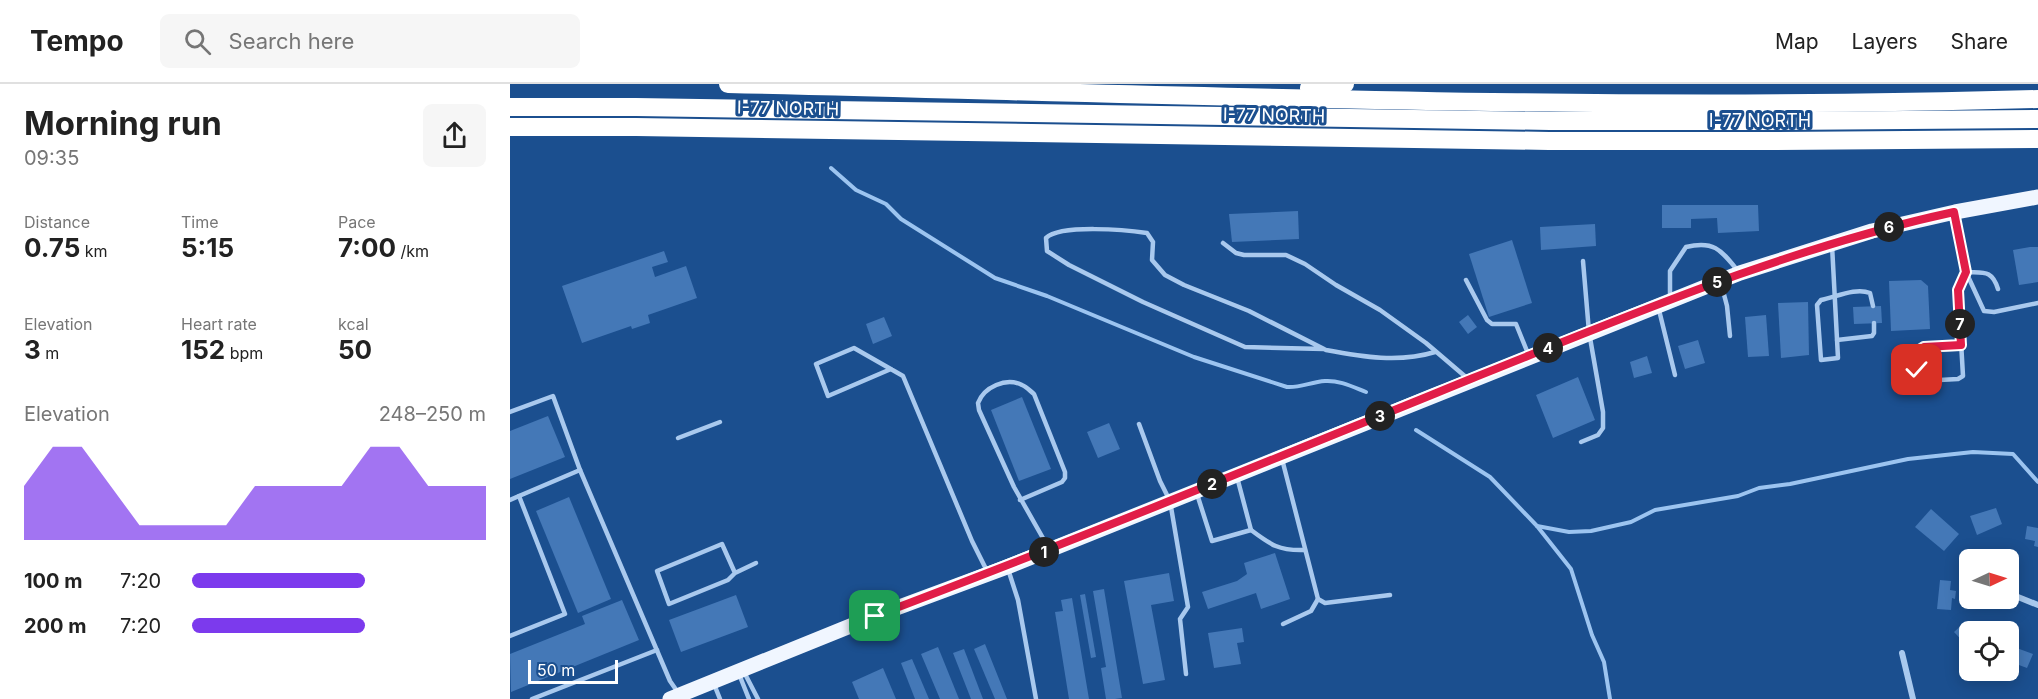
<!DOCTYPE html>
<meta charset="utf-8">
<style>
:root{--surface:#fff;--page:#f6f6f6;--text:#222;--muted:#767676;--line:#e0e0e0;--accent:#7c3aed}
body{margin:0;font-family:Inter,sans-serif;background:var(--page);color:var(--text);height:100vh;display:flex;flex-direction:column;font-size:22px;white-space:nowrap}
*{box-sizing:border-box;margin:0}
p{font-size:20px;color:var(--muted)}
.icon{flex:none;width:33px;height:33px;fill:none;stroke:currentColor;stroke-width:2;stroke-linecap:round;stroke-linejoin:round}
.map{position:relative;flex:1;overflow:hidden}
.sheet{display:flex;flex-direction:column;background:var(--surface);width:510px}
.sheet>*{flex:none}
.needle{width:39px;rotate:86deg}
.controls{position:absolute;left:1449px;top:465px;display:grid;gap:12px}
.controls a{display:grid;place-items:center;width:60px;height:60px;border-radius:9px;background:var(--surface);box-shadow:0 3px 15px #0003;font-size:30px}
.scale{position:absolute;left:18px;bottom:15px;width:90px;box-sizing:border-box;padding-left:6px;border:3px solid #fff;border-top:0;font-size:16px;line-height:21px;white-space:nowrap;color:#fff;-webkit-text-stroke:4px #1b4f8f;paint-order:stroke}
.pin{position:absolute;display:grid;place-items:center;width:51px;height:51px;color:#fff;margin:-26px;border-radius:12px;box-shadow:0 3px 9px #0006}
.km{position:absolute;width:30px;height:30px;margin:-15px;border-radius:50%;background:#222;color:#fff;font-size:16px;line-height:30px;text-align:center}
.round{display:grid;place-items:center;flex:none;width:63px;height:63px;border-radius:9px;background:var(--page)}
.head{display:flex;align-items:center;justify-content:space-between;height:102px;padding:0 24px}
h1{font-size:33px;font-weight:700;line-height:45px}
.metrics{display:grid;grid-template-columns:repeat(3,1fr);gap:9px;height:102px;padding:6px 24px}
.metrics div{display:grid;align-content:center}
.metrics b{font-size:26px;font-weight:700}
.metrics small{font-size:16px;font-weight:400}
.metrics p{font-size:16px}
.chart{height:168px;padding:12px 24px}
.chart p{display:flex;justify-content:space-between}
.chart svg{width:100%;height:108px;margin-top:6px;fill:var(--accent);opacity:.7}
ul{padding:0 24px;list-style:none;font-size:20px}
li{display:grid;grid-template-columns:96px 72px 1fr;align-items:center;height:45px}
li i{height:15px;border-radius:8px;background:var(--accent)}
header{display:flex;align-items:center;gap:36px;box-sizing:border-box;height:84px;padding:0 30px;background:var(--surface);border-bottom:2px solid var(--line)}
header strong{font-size:28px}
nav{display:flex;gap:33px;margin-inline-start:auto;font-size:21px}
.search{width:420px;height:54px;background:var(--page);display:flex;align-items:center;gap:15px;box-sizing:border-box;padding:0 21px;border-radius:9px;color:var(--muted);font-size:22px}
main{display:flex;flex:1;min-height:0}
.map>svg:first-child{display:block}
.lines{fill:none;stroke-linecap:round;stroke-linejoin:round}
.stream{stroke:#9cc4f0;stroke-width:4}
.building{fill:#4478b7}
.service{stroke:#a9c9ee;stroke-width:4.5}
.minor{stroke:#a9c9ee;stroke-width:6}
.primary{stroke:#f0f6ff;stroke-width:15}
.motorway{stroke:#fff;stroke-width:18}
.route-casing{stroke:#fff;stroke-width:12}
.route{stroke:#e11d48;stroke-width:8}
.labels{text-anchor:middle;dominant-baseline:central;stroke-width:6;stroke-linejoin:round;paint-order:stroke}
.street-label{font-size:18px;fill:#fff;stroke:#1b4f8f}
</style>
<header>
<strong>Tempo</strong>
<div class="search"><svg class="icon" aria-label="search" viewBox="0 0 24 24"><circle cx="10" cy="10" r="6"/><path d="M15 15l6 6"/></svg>Search here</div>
<nav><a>Map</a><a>Layers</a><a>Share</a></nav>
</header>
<main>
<section class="sheet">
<div class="head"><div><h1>Morning run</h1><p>09:35</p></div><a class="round"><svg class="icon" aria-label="share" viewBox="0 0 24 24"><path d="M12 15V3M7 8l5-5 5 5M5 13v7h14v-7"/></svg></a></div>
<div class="metrics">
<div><p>Distance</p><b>0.75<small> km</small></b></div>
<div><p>Time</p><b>5:15</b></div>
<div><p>Pace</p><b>7:00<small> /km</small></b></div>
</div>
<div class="metrics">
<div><p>Elevation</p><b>3<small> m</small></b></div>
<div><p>Heart rate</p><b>152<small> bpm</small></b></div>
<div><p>kcal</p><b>50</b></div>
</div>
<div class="chart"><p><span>Elevation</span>248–250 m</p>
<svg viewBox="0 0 160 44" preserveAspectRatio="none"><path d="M0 44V22L10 6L20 6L30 22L40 38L50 38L60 38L70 38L80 22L90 22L100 22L110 22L120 6L130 6L140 22L150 22L160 22V44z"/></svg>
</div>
<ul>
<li><b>100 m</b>7:20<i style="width:59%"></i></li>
<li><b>200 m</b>7:20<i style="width:59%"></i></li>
</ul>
</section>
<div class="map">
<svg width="1528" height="615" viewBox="0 0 1528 615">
<rect width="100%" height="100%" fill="#1b4f8f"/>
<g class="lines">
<g class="stream">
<path d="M321,84L346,106L376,120L391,135L485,194L537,212L684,273L777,303C790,304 801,298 815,297C829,296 843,303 856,308"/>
<polyline points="906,346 980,393 1027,442 1061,485 1082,551 1094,578 1100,615"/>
<polyline points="1027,442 1059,448 1081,447 1121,438 1145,426 1228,412 1249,404 1280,400 1398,375 1463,368 1503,370 1528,398"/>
</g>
</g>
<g class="building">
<polygon points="1152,121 1248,121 1249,147 1208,149 1207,134 1181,135 1181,144 1152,144"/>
<polygon points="788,127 789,155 722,158 719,130"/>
<polygon points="1085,140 1086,162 1031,166 1030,143"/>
<polygon points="1002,156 1022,219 979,233 959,170"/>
<polygon points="1520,163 1528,163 1528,198 1509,201 1503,166"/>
<polygon points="154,167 158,178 142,183 145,193 176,182 187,214 138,231 140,239 122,245 121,242 72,259 52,202"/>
<polygon points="1411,196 1418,202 1420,245 1381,247 1379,197"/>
<polygon points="1298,218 1299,271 1271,274 1268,219"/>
<polygon points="1371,222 1372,239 1344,240 1343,223"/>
<polygon points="958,231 967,243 958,250 949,238"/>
<polygon points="1256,231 1259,272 1238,273 1235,233"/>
<polygon points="374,233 382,252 363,260 356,240"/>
<polygon points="1188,256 1195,279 1175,285 1168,262"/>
<polygon points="1137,272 1142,289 1124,294 1120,278"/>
<polygon points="1068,293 1085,336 1043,354 1026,311"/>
<polygon points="512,313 541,385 509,397 481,326"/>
<polygon points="38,332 55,373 0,395 0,347"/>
<polygon points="599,339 610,365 588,374 577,348"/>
<polygon points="59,413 101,515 68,529 26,427"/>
<polygon points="1486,424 1492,440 1467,451 1460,432"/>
<polygon points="1421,425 1449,450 1434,467 1405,443"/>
<polygon points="1517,442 1528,444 1528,463 1524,462 1525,457 1515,455"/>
<polygon points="765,469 780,515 751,525 746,509 698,525 692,508 727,497 737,490 734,479"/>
<polygon points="659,489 664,517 641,521 655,596 633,600 614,497"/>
<polygon points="1430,496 1441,497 1440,506 1446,507 1445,515 1442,514 1441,526 1427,525"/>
<polygon points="594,505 612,614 605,615 596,615 591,584 596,583 583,507"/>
<polygon points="575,510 586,573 581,574 570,511"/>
<polygon points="226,511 238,543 171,568 159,536"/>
<polygon points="562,514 579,615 559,615 545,528 553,527 551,516"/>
<polygon points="112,516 129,556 1,608 0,570 75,540 72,532"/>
<polygon points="1455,538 1464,548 1460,548 1460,565 1444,548"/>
<polygon points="732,544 734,558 727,559 731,580 704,584 698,549"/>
<polygon points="475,560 497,615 485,615 464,565"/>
<polygon points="428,563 449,615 430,615 411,570"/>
<polygon points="1498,563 1503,565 1504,563 1523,570 1517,584 1498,577"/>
<polygon points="454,565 473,615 461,615 443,569"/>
<polygon points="402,575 419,615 405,615 391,579"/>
<polygon points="373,584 386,615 349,615 342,598"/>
</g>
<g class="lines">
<g class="service">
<path d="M1445,131L1456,188L1448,206L1453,292L1448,295L1411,297C1405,289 1406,277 1408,267L1414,263L1451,261"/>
<polyline points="713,159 726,169 734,171 776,171 795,180 826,201 870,226 916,259 957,294"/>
<path d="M1322,161L1328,274L1311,276L1307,221L1311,216C1326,213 1346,203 1360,209L1363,222"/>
<polyline points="956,196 977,236 982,240 1006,240 1019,272"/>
<polyline points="1211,199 1217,222 1220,252"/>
<path d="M1488,205C1482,185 1473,189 1456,188L1474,227L1484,228L1528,219"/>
<path d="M1160,215V187L1176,163C1204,156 1211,166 1228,187"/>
<polyline points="1149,226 1165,291"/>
<polyline points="1327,256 1362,252 1364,249 1364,239"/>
<path d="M814,265L735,263L633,218L559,181L537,167L536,154C551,140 617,146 637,149L643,158L642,176L655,191L674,201L739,227L814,265L816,266C853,273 889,279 925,268"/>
<polyline points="381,285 318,312 306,280 344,264 393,292 462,457 477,487"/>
<polyline points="0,328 43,312 70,386 160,597 169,610"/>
<polyline points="629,340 650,397 660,417 678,523 670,535 676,590"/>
<polyline points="168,354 210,338"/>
<polyline points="1071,358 1088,351 1093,344 1093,328 1079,248 1073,177"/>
<polyline points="772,375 808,515 815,519 880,511"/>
<polyline points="687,410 702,457 741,446 727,393"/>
<polyline points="0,416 9,412"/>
<path d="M510,416L552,398L555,394V388L524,310C520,307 517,303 512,301C496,293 474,303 468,319L469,326L504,403L538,463"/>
<path d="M741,446C761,461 769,467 795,466"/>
<polyline points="498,485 508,516 526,615"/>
<polyline points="225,489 212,460 147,487 159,520 218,496 225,489 246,479"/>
<polyline points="773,540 801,527 808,515"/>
<polyline points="0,552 55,530 9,412 70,386"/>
<polyline points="234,588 248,615"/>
<polyline points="229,590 239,615"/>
<polyline points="204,600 210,615"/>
<polyline points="22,615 147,566"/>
</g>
<g class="minor">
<polyline points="1508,513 1528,521"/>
<polyline points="1392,569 1403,615"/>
</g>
<polyline class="primary" points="160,615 365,532 497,483 1230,189 1362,147 1445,128 1528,113"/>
<g class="motorway">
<path d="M218,0C654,10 1092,28 1528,15"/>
<polyline points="799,4 835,0"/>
<polyline points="0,23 126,23 1040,37 1260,37 1528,35"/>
<polyline points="0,43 126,43 1039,57 1261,57 1528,55"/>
</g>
</g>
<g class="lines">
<defs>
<path id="route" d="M365,532C566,456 764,375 963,294C1121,231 1277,164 1444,128L1456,188L1448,206L1451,261L1414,263L1408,267L1407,286"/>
</defs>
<use href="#route" class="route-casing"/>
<use href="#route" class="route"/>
</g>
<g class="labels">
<g class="street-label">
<text transform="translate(278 24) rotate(1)">I-77 NORTH</text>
<text transform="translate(764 31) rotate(1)">I-77 NORTH</text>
<text x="1250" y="36">I-77 NORTH</text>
</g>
</g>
</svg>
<div class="controls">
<a><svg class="needle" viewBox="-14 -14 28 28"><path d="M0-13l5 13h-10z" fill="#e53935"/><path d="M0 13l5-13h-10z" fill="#767676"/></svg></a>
<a><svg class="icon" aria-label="locate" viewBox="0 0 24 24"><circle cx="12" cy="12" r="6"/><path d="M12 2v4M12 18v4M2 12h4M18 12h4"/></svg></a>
</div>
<div class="scale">50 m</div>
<div class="pin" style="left:365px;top:532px;background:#1e9e55"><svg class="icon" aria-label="arrive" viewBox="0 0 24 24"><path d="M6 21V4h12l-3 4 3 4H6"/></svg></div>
<div class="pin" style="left:1407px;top:286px;background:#d93025"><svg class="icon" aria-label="check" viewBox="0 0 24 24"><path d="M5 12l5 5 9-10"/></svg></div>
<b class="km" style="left:534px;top:468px">1</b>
<b class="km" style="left:702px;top:400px">2</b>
<b class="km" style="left:870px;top:332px">3</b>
<b class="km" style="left:1038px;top:264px">4</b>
<b class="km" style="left:1207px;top:198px">5</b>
<b class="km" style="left:1379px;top:143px">6</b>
<b class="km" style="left:1450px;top:240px">7</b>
</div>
</main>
